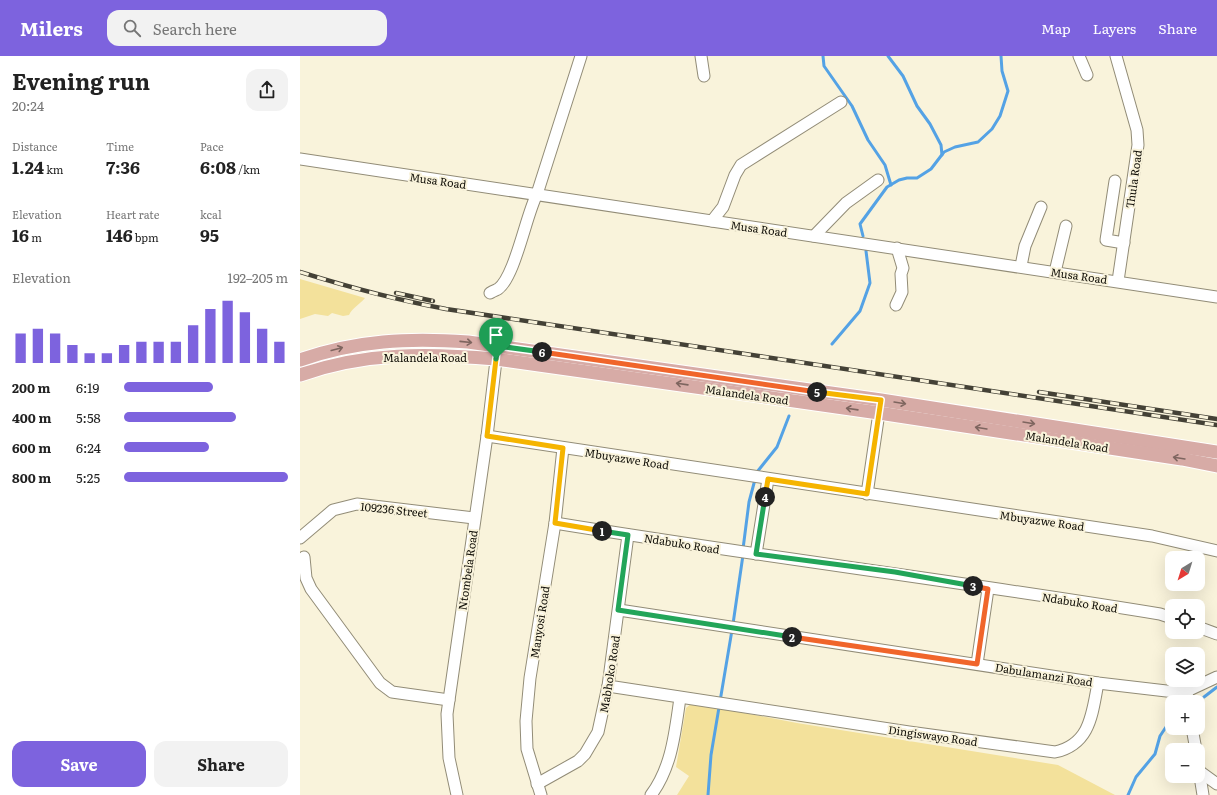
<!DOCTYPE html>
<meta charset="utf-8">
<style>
:root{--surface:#fff;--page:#f2f2f2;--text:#222;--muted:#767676;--accent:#7d63de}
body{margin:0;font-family:Literata,serif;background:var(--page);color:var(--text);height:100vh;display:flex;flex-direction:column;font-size:15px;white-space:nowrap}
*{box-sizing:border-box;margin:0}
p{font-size:13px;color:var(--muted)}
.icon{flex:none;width:22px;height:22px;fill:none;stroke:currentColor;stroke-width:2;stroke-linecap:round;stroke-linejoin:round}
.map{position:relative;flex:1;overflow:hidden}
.details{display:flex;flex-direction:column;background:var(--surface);width:300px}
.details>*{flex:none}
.needle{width:26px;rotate:218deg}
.tools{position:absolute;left:865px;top:495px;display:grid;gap:8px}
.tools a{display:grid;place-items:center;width:40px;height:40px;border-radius:8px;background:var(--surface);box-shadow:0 4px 16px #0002;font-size:20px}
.pin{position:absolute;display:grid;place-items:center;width:34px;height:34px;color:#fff;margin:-41px -17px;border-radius:50% 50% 50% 0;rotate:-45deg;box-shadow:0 0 4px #0007}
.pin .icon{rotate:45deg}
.km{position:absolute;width:20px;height:20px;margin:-10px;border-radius:50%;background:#222;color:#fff;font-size:11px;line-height:20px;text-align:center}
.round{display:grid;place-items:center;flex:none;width:42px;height:42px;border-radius:12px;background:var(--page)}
.headline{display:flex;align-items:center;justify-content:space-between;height:68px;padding:0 12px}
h1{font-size:22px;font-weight:700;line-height:30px}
.stats{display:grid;grid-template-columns:repeat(3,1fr);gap:6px;height:68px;padding:4px 12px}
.stats div{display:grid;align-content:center}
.stats b{font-size:17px;font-weight:700}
.stats small{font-size:11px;font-weight:400}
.stats p{font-size:11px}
.chart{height:112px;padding:8px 12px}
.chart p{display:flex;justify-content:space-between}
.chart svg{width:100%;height:72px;margin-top:4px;stroke:var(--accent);stroke-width:6}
.primary-button{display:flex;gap:8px;margin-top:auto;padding:8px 12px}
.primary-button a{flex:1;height:46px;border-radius:12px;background:var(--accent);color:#fff;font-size:16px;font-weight:700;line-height:46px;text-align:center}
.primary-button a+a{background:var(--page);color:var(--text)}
ul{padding:0 12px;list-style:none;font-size:13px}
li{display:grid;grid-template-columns:64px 48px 1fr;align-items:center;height:30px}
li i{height:10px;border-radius:5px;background:var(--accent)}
header{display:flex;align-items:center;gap:24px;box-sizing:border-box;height:56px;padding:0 20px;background:var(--accent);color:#fff}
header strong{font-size:19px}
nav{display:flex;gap:22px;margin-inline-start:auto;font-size:14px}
.search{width:280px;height:36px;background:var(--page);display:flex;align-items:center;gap:10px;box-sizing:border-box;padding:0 14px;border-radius:12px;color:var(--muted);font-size:15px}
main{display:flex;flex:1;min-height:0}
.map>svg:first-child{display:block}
.green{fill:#f3e19b}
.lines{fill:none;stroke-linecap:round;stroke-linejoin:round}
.stream{stroke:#54a2e5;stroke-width:3}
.minor-casing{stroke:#928c77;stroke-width:13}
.major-casing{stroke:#fff;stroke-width:15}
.minor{stroke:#fff;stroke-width:11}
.major{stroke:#d7aba6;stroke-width:13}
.rail-casing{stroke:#444136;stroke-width:4.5}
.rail{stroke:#f9f3db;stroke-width:3;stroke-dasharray:9;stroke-linecap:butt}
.oneway{stroke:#7e655f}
.split-1-casing{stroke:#fff;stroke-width:8}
.split-2-casing{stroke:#fff;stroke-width:8}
.split-3-casing{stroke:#fff;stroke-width:8}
.split-4-casing{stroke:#fff;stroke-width:8}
.split-5-casing{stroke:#fff;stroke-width:8}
.split-6-casing{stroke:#fff;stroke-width:8}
.split-7-casing{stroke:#fff;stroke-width:8}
.split-1{stroke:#f5b400;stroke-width:5}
.split-2{stroke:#22a559;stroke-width:5}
.split-3{stroke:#f0652b;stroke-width:5}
.split-4{stroke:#22a559;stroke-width:5}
.split-5{stroke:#f5b400;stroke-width:5}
.split-6{stroke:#f0652b;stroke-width:5}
.split-7{stroke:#22a559;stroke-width:5}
.labels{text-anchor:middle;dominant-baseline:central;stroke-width:4;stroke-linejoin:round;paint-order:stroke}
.street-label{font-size:11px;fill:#110f08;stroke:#f9f3db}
</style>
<header>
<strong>Milers</strong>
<div class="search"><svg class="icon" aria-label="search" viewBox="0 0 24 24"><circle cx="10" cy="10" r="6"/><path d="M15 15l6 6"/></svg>Search here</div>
<nav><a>Map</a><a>Layers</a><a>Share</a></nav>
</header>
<main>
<section class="details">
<div class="headline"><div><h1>Evening run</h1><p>20:24</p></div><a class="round"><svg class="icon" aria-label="share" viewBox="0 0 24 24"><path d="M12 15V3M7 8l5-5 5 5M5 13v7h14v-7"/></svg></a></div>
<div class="stats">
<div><p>Distance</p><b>1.24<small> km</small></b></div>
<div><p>Time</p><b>7:36</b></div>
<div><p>Pace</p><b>6:08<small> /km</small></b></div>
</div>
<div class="stats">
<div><p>Elevation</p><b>16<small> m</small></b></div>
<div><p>Heart rate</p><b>146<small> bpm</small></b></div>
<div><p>kcal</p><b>95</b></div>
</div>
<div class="chart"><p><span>Elevation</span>192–205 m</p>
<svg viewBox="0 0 160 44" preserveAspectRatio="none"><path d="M5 44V26M15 44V23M25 44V26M35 44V33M45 44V38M55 44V38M65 44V33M75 44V31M85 44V31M95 44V31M105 44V21M115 44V11M125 44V6M135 44V13M145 44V23M155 44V31"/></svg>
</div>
<ul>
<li><b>200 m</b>6:19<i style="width:54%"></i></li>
<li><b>400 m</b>5:58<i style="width:68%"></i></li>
<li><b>600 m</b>6:24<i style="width:52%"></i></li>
<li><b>800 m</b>5:25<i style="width:100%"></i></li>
</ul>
<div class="primary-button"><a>Save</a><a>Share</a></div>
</section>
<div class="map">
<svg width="917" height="739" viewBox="0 0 917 739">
<rect width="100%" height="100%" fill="#f9f3db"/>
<g class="green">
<path d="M0,223L65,242C60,248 52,252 49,259L43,260L32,257L28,260L15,258L0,263Z"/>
<polygon points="392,647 497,667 758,709 815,739 377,739 389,720 376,711 386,652"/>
</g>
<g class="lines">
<g class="stream">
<polyline points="523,0 524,10 552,50 568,84 585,109 591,129"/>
<polyline points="588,0 603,20 617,50 630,68 641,89 642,99"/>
<polyline points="563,180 560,168 587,131 599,124 607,122 617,122 631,113 644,96 655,91 678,86 692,73 700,60 708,35 702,15 701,0"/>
<polyline points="532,288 560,255 570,227 566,195"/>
<polyline points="443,493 449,446 457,416 477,391 489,360"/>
<polyline points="433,568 443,499"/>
<polyline points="904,641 917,631"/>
<polyline points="408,739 411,699 432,574"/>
<polyline points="828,739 836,721 855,698 860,680 872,662"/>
</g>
<defs>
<g id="minor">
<polyline points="401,0 404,20"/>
<polyline points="779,0 787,19"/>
<polyline points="816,0 837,74 838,89 818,225"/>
<polyline points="0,103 917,241"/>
<polyline points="815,125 806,184 824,187"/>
<polyline points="412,165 423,151 435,119 441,109 541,46"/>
<polyline points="514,180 546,147 578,124"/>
<polyline points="721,210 725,190 741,151"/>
<polyline points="755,216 766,170"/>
<path d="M190,237C193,235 196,234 198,233C215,221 226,159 237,138L281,0"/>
<polyline points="596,249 602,236 601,218 603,212 597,192"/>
<polyline points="187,380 852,480 917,495"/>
<polyline points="567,438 580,350"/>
<path d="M255,467C456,500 659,525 860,558L872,562"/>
<polyline points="0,482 33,454 57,448 174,462"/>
<polyline points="456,498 468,423"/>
<polyline points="4,501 6,522 11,533 80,627 92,636 149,644"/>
<polyline points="319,554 798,627 875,636 887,635 917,621"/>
<polyline points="898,571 917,578"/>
<polyline points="677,608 688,533"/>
<path d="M308,630L609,676L755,696C791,688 792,657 798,627"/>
<polyline points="887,635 888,646"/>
<polyline points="892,672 896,694"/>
<polyline points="898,708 903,739"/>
<polyline points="899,715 917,728"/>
<polyline points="237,728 278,705 285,698 298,676 308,630 328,479"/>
<polyline points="157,739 149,702 147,658 187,380 197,296"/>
<polyline points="241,739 227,693 226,665 230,622 255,467 263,392"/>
<path d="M351,739C372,711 375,676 380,642"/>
</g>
<g id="major">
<path d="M0,304C57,284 109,282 168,286L581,344L917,396"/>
<path d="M0,319C66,296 128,297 196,303L579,357L882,403L917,410"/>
</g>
</defs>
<use href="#minor" class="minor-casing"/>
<use href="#major" class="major-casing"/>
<use href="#minor" class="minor"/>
<use href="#major" class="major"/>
<defs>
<g id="rail">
<path d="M0,216C48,231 96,244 146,253L917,369"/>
<polyline points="96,237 133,245"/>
<polyline points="739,336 917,363"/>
</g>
</defs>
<use href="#rail" class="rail-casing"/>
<use href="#rail" class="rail"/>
</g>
<defs><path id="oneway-shaft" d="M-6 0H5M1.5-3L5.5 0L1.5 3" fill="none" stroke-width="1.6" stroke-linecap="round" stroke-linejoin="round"/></defs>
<g class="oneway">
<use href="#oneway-shaft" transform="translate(166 286) rotate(6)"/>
<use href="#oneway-shaft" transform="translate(37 293) rotate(-15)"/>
<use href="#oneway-shaft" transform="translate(382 328) rotate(-172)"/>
<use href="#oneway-shaft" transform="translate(600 347) rotate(9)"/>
<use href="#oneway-shaft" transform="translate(552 353) rotate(-172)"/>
<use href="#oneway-shaft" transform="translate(729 367) rotate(9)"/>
<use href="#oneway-shaft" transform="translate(681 372) rotate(-171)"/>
<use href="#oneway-shaft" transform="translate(879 402) rotate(-171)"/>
</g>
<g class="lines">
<defs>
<polyline id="split-1" points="196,303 187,380 263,392 255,467 302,475"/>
<polyline id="split-2" points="302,475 328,479 318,554 492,581"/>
<polyline id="split-3" points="492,581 677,608 688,533 673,530"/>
<polyline id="split-4" points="465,441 456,498 595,516 673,530"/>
<polyline id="split-5" points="465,441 468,423 567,438 581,344 517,336"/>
<polyline id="split-6" points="242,296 517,336"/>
<polyline id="split-7" points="196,303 198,290 242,296"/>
</defs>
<use href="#split-1" class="split-1-casing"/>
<use href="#split-2" class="split-2-casing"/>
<use href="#split-3" class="split-3-casing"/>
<use href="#split-4" class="split-4-casing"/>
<use href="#split-5" class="split-5-casing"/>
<use href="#split-6" class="split-6-casing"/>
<use href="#split-7" class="split-7-casing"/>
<use href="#split-1" class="split-1"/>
<use href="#split-2" class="split-2"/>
<use href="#split-3" class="split-3"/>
<use href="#split-4" class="split-4"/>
<use href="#split-5" class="split-5"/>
<use href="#split-6" class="split-6"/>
<use href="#split-7" class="split-7"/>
</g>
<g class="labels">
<g class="street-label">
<text transform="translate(833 123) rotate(-82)">Thula Road</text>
<text transform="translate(138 124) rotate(8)">Musa Road</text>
<text transform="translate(459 172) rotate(8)">Musa Road</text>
<text transform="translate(779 219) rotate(8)">Musa Road</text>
<text x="125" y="301">Malandela Road</text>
<text transform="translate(447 338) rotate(8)">Malandela Road</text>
<text transform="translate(767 385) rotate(9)">Malandela Road</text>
<text transform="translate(327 402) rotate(9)">Mbuyazwe Road</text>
<text transform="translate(94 453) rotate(6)">109236 Street</text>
<text transform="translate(742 464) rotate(8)">Mbuyazwe Road</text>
<text transform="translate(382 487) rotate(9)">Ndabuko Road</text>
<text transform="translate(167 514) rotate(-82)">Ntombela Road</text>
<text transform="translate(780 546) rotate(9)">Ndabuko Road</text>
<text transform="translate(239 566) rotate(-81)">Manyosi Road</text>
<text transform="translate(309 618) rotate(-81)">Mabhoko Road</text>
<text transform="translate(744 618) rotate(9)">Dabulamanzi Road</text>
<text transform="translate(633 679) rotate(8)">Dingiswayo Road</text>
</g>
</g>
</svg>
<div class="tools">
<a><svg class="needle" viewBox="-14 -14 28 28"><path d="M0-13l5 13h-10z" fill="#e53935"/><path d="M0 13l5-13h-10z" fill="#767676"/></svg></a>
<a><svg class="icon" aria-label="locate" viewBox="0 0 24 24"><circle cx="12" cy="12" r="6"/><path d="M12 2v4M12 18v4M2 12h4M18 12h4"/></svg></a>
<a><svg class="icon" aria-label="layers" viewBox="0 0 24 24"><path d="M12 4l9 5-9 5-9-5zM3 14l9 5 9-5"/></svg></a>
<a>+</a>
<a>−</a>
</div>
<div class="pin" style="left:196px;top:303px;background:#1e9e55"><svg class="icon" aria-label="arrive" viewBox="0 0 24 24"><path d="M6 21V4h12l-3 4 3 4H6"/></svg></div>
<b class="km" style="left:302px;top:475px">1</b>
<b class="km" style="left:492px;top:581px">2</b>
<b class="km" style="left:673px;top:530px">3</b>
<b class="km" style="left:465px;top:441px">4</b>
<b class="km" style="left:517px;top:336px">5</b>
<b class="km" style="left:242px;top:296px">6</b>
</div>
</main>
